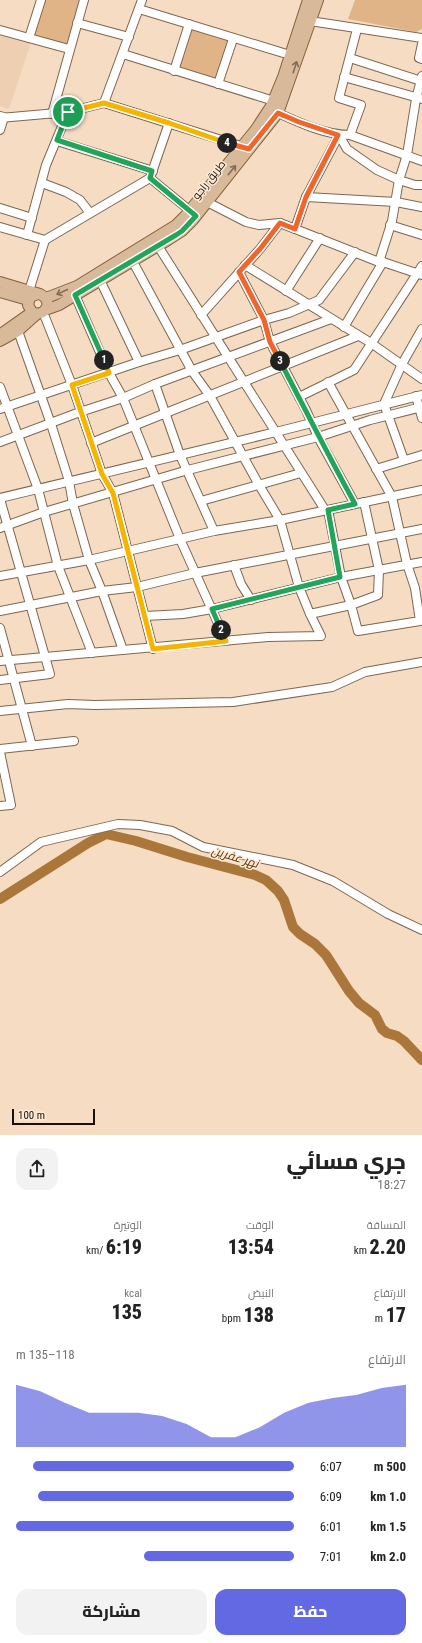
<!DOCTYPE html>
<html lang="ar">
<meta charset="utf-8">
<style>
:root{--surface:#fff;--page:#f2f2f2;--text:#222;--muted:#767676;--accent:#6269e2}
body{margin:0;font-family:"Roboto Condensed",Cairo,sans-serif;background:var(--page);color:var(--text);direction:rtl;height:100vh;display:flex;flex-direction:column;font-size:15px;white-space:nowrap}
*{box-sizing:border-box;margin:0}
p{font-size:13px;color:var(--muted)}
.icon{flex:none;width:22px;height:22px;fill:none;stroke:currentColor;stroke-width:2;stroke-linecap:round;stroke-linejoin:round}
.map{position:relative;height:1135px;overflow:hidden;direction:ltr}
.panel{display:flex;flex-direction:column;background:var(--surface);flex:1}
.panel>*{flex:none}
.scale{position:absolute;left:12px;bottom:10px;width:83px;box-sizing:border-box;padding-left:4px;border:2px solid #1a1108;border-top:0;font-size:11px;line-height:14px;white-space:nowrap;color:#1a1108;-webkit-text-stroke:3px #feead6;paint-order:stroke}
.pin{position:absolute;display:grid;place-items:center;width:34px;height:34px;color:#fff;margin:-17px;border:2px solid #fff;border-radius:50%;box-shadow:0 1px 4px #0007}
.km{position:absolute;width:20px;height:20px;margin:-10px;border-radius:50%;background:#222;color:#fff;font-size:11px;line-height:20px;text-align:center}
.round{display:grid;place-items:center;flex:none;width:42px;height:42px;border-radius:12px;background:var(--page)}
.overview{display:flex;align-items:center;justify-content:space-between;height:68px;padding:0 16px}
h1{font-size:22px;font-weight:800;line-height:30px}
.stats{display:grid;grid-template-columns:repeat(3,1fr);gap:6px;height:68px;padding:4px 16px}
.stats div{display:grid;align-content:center}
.stats b{font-size:20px;font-weight:800}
.stats small{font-size:11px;font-weight:400}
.stats p{font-size:11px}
.chart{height:112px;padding:8px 16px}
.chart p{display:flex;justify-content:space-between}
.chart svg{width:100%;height:72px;margin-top:4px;fill:var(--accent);opacity:.7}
.cta{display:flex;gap:8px;margin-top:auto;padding:8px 16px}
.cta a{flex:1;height:46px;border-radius:12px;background:var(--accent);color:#fff;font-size:16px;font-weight:800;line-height:46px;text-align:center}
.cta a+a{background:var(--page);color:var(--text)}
ul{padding:0 16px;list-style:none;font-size:13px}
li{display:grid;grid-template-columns:64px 48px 1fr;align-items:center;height:30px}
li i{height:10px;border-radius:5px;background:var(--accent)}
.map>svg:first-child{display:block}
.built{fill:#eecfb2}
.green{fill:#e1b487}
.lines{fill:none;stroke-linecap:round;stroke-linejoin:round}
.river{stroke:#ab763a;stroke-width:10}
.minor-casing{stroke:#7d6751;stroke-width:10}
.major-casing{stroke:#85603a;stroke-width:12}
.minor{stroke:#fff;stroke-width:8}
.major{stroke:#d8b999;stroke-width:10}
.oneway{stroke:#826d58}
.split-1-casing{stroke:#fff;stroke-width:8}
.split-2-casing{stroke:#fff;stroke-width:8}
.split-3-casing{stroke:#fff;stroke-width:8}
.split-4-casing{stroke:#fff;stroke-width:8}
.split-5-casing{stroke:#fff;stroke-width:8}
.split-1{stroke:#22a559;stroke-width:5}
.split-2{stroke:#f5b400;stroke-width:5}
.split-3{stroke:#22a559;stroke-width:5}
.split-4{stroke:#f0652b;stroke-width:5}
.split-5{stroke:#f5b400;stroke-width:5}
.labels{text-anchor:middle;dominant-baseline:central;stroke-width:3;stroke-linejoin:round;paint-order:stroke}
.street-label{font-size:11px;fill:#1a1108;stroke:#feead6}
.water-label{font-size:12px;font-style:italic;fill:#593401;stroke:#feead6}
</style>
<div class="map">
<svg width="422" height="1135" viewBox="0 0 422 1135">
<rect width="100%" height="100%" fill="#f5dcc3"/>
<polygon class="built" points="0,31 31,42 9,109 0,106"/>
<g class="green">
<polygon points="42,0 85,0 72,46 32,35"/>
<polygon points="355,0 422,0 422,29 416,32 348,19"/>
<polygon points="189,26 232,39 217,84 175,71"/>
</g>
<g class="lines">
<polyline class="river" points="0,899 88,843 106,834 136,841 187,857 255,875 266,880 278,891 284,900 293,927 300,934 315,944 326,955 349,991 359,1003 375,1015 382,1029 387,1033 397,1036 404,1041 422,1060"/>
<defs>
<g id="minor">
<polyline points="139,9 290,55"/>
<polyline points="310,21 422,38"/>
<polyline points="77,23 129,37"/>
<polyline points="0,30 69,49"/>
<polyline points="29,38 41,0"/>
<polyline points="422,44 419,58 422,59"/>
<polyline points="123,54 274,101"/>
<polyline points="350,58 421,81"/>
<polyline points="174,71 189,24"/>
<polyline points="344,77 422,99"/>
<polyline points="218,84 233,39"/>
<polyline points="104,103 142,0"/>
<path d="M278,113C300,123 326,135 350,135L422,161"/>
<polyline points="52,114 84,0"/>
<polyline points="0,116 4,117 0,130"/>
<polyline points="0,118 68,112 104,103 247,148"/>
<polyline points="339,135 347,149 377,170 399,180 415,185 422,185"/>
<polyline points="350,135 361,105 339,98 357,29"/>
<polyline points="57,141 153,171"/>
<polyline points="150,178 194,214"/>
<polyline points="42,183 66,192 80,200 90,213"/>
<polyline points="306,197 339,135"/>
<polyline points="207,202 246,222 259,225 280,223 379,262 383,262 422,275"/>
<polyline points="0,208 32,218"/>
<polyline points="390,225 422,235"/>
<polyline points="0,227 45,240 150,178 169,123"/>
<polyline points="295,229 306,197 396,202 422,207"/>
<polyline points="27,235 46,165 68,112"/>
<polyline points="158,246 325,510"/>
<polyline points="379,262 392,221 399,180 407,155 416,99 422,76"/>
<polyline points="245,265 371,343 422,379"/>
<polyline points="239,272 264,320 270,342 306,410 318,437 355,504"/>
<polyline points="100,280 139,362"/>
<polyline points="29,291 45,240"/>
<polyline points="286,291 320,238"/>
<polyline points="75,295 109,373 123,398 180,539 226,641"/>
<polyline points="43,312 72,385 102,474 113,493 153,649"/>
<polyline points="201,315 260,249 280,223"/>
<polyline points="344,327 383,262"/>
<polyline points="18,331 51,424 69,481 73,504 89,560 102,591 123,650"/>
<polyline points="155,384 180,455 214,531"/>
<polyline points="0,387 38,489 58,566 92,653"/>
<polyline points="416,396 422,418"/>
<polyline points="299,397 354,370 422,266"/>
<polyline points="0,409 139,362 180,350 264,320 289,313 319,300 355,252"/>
<polyline points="0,442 80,412 123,398 155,384 331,319"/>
<polyline points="91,443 358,336"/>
<polyline points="404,460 384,404 402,364 422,329"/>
<polyline points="376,469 422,455"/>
<polyline points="0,498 276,432 422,395"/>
<polyline points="0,499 50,674 0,680"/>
<polyline points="201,501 301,473"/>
<polyline points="328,510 341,577 351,605 358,631 420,621 415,588 407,564 392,497 328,382"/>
<polyline points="0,528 44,512 188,470 318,437 370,420 422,407"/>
<polyline points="234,565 241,584 251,600"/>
<polyline points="0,576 89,560 214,531 280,520 422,490"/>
<polyline points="0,611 102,591 137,587 195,573 422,529"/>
<polyline points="310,614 351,605 378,595 379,570 364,502"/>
<polyline points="145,616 183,614 212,609 341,577 422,562"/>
<polyline points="0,628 32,746"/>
<polyline points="0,661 268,637 321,636 310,614 299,587 280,520 259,485 210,396 192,371 133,262"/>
<polyline points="0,711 68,704 95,705 233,702 332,687 365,672 422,662"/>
<polyline points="0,749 74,741"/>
<polyline points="0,752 11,805 0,806"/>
<polyline points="0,872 41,842 118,824 140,825 172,831 203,847 293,865 333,881 388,914 422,930"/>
</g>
<g id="major">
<path d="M0,282L40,294C54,301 46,318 32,312L28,305L30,297L38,294"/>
<polyline points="0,292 28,300"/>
<polyline points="46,298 77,286 176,225 186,215 256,129 271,106 283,77 308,0"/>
<polyline points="45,310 59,305 168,240 182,231 193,220 278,113 318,0"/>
<polyline points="1,334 32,312"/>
<polyline points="0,341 18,331 37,314"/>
</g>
</defs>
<use href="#minor" class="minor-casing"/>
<use href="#major" class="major-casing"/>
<use href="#minor" class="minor"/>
<use href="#major" class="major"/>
</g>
<defs><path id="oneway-shaft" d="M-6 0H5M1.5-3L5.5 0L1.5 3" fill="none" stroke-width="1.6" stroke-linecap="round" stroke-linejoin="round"/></defs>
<g class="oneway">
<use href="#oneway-shaft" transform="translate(295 67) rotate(-72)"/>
<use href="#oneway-shaft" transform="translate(232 170) rotate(-51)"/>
<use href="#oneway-shaft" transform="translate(62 292) rotate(155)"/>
</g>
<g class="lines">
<defs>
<polyline id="split-1" points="68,112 57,140 152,171 150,178 196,216 182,231 176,235 75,295 104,360"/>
<polyline id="split-2" points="104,360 109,373 72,385 102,474 113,493 153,649 226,641 221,630"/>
<path id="split-3" d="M221,630L212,609L340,577L328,510L355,504C329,457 305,409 280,361"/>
<polyline id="split-4" points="227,143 249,149 278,113 299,122 338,135 306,197 295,229 280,223 260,249 239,272 264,320 270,342 280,361"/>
<polyline id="split-5" points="68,112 104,103 169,123 227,143"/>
</defs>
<use href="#split-1" class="split-1-casing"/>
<use href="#split-2" class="split-2-casing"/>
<use href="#split-3" class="split-3-casing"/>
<use href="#split-4" class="split-4-casing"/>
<use href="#split-5" class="split-5-casing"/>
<use href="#split-1" class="split-1"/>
<use href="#split-2" class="split-2"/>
<use href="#split-3" class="split-3"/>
<use href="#split-4" class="split-4"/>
<use href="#split-5" class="split-5"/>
</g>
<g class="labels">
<g class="street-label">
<text transform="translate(209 180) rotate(-52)">طريق راجو</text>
</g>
<g class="water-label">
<text transform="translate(235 857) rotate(17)">نهر عفرين</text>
</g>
</g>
</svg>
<div class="scale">100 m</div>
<div class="pin" style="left:68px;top:112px;background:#1e9e55"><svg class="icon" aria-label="arrive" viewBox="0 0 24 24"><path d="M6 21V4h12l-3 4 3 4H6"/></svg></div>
<b class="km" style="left:104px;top:360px">1</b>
<b class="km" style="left:221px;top:630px">2</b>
<b class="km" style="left:280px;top:361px">3</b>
<b class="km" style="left:227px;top:143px">4</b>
</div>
<section class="panel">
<div class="overview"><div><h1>جري مسائي</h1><p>18:27</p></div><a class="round"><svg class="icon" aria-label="share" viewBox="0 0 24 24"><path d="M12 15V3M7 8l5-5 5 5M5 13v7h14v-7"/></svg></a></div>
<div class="stats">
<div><p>المسافة</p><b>2.20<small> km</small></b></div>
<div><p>الوقت</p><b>13:54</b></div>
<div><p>الوتيرة</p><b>6:19<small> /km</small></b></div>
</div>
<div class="stats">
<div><p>الارتفاع</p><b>17<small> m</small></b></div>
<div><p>النبض</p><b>138<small> bpm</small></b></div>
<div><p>kcal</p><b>135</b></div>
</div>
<div class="chart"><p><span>الارتفاع</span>118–135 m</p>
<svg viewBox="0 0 160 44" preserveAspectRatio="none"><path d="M0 44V6L10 10L20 17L30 23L40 23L50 23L60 25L70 30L80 38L90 38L100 32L110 23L120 17L130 14L140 12L150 8L160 6V44z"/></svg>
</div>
<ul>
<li><b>500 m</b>6:07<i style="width:94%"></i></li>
<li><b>1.0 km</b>6:09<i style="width:92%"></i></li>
<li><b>1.5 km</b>6:01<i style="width:100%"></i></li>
<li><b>2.0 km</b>7:01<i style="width:54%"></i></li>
</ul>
<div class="cta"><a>حفظ</a><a>مشاركة</a></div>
</section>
